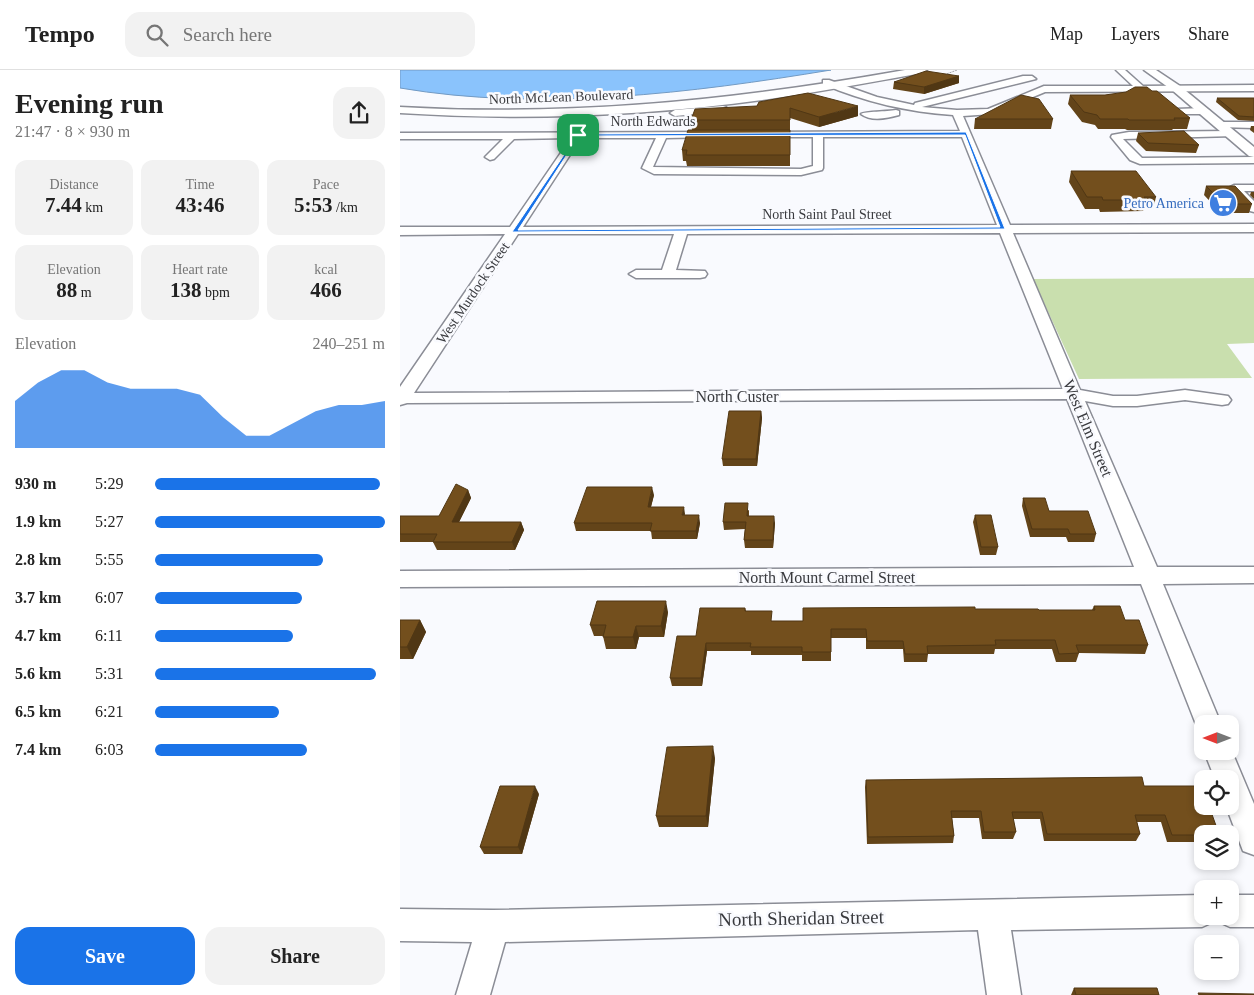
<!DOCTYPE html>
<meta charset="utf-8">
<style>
:root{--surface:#fff;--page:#f2f2f2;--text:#222;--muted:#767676;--line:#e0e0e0;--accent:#1a73e8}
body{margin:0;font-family:"Times New Roman",serif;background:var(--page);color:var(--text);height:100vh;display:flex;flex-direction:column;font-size:19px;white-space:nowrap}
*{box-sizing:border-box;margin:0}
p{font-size:16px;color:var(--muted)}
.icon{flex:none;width:28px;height:28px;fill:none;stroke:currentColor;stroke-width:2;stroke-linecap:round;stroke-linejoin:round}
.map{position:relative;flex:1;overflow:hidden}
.details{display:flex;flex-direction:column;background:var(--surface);width:400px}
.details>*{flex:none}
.needle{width:32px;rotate:270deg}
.fabs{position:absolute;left:794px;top:645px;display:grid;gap:10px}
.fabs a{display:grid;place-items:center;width:45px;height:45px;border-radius:10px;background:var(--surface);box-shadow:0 2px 8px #0003;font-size:25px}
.pin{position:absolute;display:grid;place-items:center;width:42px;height:42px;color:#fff;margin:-21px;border-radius:10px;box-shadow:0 2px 8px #0006}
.round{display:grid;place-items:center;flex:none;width:52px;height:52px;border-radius:15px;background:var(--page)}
.summary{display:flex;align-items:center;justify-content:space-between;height:85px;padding:0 15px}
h1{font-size:28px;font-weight:600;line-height:38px}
.figures{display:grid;grid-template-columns:repeat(3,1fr);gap:8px;height:85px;padding:5px 15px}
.figures div{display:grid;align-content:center;border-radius:12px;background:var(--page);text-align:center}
.figures b{font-size:21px;font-weight:600}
.figures small{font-size:14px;font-weight:400}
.figures p{font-size:14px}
.chart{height:140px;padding:10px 15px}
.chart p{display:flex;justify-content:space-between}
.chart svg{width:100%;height:90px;margin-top:5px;fill:var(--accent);opacity:.7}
.primary-button{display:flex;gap:10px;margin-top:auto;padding:10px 15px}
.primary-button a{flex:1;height:58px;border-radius:15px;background:var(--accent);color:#fff;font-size:20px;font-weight:600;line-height:58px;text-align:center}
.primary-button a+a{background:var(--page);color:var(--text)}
ul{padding:0 15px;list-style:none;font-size:16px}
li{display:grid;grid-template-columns:80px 60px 1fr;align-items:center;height:38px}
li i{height:12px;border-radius:6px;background:var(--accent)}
header{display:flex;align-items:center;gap:30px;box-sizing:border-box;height:70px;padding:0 25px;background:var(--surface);border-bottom:1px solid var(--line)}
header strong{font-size:24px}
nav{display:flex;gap:28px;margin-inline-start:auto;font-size:18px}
.search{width:350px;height:45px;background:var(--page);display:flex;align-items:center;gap:12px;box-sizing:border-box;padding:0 18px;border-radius:15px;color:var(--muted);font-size:19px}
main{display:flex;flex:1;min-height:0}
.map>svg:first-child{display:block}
.green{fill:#c9dfae}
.water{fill:#8ac3fc;stroke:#729ac3}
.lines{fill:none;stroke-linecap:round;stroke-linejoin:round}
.minor-casing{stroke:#8b8d96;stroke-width:3}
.major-casing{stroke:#8b8d96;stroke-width:3}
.path{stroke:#a3a4a8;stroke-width:1;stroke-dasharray:2 1;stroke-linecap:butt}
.minor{fill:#fff;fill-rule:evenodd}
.major{fill:#fff;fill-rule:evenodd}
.wall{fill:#634419}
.shaded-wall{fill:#503714}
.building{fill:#734f1d;stroke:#503714}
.route{fill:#1a73e8;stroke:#fff;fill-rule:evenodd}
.labels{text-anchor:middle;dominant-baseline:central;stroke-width:5;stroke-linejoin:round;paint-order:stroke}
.far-street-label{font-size:14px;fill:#393a3e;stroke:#f9fafe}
.far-shop-label{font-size:14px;fill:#366cbe;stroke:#f9fafe;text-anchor:end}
.street-label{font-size:16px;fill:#393a3e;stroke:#f9fafe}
.near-street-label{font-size:19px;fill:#393a3e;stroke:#f9fafe}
</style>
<header>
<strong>Tempo</strong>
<div class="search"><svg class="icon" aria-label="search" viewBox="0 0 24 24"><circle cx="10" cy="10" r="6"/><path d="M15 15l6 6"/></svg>Search here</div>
<nav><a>Map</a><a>Layers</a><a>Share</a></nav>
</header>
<main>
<section class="details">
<div class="summary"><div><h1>Evening run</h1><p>21:47 · 8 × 930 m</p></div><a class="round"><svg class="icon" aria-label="share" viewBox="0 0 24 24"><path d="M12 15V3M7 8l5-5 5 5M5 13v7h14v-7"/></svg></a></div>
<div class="figures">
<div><p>Distance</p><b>7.44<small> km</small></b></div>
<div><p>Time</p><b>43:46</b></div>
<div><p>Pace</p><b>5:53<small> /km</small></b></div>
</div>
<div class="figures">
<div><p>Elevation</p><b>88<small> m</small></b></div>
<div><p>Heart rate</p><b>138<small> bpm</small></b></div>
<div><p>kcal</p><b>466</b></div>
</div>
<div class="chart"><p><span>Elevation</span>240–251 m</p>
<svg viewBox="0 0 160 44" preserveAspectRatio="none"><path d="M0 44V21L10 12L20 6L30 6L40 12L50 15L60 15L70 15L80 18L90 29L100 38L110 38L120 32L130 26L140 23L150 23L160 21V44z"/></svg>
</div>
<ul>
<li><b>930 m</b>5:29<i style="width:98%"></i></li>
<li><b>1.9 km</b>5:27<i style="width:100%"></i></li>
<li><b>2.8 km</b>5:55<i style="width:73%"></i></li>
<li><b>3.7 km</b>6:07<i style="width:64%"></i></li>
<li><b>4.7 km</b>6:11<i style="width:60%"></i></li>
<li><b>5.6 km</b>5:31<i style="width:96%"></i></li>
<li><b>6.5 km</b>6:21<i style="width:54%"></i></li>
<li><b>7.4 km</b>6:03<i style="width:66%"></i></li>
</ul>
<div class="primary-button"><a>Save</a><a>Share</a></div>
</section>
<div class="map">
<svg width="854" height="925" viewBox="0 0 854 925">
<rect width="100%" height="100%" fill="#f9fafe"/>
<polygon class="green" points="854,208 854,273 827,274 852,308 679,309 633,209"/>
<path class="water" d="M0,0H431C292,23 140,42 0,18Z"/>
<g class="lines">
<defs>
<g id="minor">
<path d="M716,0H725L743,16L854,15V21L645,22L592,44L563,46L610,155L854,154V162L613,163L680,320L713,326H737L785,320L828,326L831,330L828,334L822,335L785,330L737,336H713L685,331L757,497H854V513L763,514L821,654H802V663L799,662L741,514L0,517V501L734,497L667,329L7,333L0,335V317L105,164L0,165V157H110L171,68L114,69L94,89L90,90L85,87L103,69H0V63L316,62L320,63V67L266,68L253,97L401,99L413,96V67H361L357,66V62L560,61L553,45C508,42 465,32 423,14V10H429L477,27L514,35L515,33L623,6H632L636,9L522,37L557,40L588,39L644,16H733ZM423,67H562L597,155L123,157L181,68H256L242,98L254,104L401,105L422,100L423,98ZM600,163L663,319L14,323L118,164H274L262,200H236L229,204L236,208H300L305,207L307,204L305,201L276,200L287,164Z"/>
<polygon points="758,24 776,39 805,38 810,41 805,44 771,44 754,27"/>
<polygon points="323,36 326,37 326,41 275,46 270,43 275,40"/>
<path d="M496,40L499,41V45C487,48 472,52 461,44C465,41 487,42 496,40Z"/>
<polygon points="821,52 854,52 854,58 818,57 818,53"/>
<polygon points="831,61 835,62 835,66 723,69 742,88 854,87 854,93 740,94 730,90 711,67 712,65 729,62"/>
<polygon points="834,115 854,115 854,121 844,121 854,131 854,142 850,141 830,120 828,118"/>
<polygon points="830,677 854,734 854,785 843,781 826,736 830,736 830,709 815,709 804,681 830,681"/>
<polygon points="802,825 802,846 816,846 813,852 802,857 611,860 621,925 587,925 578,860 105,872 90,925 56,925 72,872 0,871 0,839 93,840"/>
<polygon points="830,825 854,825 854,857 830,857 819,852 816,846 830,846"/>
</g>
<g id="major">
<path d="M505,0H527L522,3C471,12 420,22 369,29C247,46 124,51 0,43V37C172,47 336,30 505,0Z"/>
<polygon points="744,0 756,0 780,16 854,77 854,87 849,86 772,20"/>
</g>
</defs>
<use href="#minor" class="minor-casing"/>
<use href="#major" class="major-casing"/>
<polyline class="path" points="544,5 557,0"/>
<use href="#minor" class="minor"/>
<use href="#major" class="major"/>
</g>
<g class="wall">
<polygon points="559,6 559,13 524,24 493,19 494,12"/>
<polygon points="752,21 790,48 787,59 773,59 772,60 727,60 725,59 698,59 695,55 682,52 668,34 670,25 705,25"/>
<polygon points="817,28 854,28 854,51 838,50 816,32"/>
<polygon points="359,32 458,46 419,57 390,48 390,96 287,96 286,91 283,91 282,80 292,60 291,50 357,36"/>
<polygon points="575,49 653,49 651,59 574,59"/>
<polygon points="851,56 854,56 854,63 850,60"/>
<polygon points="738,63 799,75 796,83 746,81 736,71"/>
<polygon points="671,101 756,127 753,139 744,139 743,141 700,142 699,139 685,139 669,112"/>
<polygon points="806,116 852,134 849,143 821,143 804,125"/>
<polygon points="851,122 854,122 854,129 850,125"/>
<polygon points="361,341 362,348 357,396 323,396 322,389"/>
<polygon points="68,420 71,428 59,452 121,452 124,460 115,480 37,480 33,472 0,472 0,446 39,446"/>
<polygon points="254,425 251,437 285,445 300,453 297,469 252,469 251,461 176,461 174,453"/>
<polygon points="623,428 696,464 694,472 668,472 666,467 630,467 622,436"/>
<polygon points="349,440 349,446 375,453 373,478 345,478 344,470 345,459 324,460 323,452"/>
<polygon points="575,445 598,477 596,485 580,485 573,452"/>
<polygon points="694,536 725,550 748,575 745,584 679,583 676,592 656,592 652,579 595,579 594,584 528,584 527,592 504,592 503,579 466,579 466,568 431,568 431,591 402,591 402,585 351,585 351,581 307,581 302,616 272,616 270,608 296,566 345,538 346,541 372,551 403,551 575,539 639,540 692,540"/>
<polygon points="268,542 264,567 239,567 236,579 206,579 203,566 194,566 190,555"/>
<polygon points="0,550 20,550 26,562 13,589 0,589"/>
<polygon points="315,688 308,757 259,757 256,746"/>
<polygon points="466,710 744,716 802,764 802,772 767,772 761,752 737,752 740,764 736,771 644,771 640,749 613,749 616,762 613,769 582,769 579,748 552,748 554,766 553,773 467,774 465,717"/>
<polygon points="139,724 122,784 84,784 80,777"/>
<polygon points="674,918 759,925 671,925"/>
</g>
<g class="shaded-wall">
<polygon points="559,6 559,13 524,24 524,17"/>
<polygon points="458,36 458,46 419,57 419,47"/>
<polygon points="361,341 362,348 357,396 356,389"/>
<polygon points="252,417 254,425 249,444 248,437"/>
<polygon points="68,420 71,428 55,460 52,452"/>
<polygon points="284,437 285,444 283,453 282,445"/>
<polygon points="299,445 300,453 297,469 296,461"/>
<polygon points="374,446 375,453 373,478 373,470"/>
<polygon points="121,452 124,460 115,480 112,472"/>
<polygon points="266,531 268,542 264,567 261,556"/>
<polygon points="20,550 26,562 13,589 7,577"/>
<polygon points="236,556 239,567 236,579 233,567"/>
<polygon points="306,573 307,581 302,616 301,608"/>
<polygon points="313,676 315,688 308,757 306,746"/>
<polygon points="135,716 139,724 122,784 118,777"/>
</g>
<g class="building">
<polygon points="526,1 559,6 524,17 494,12"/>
<polygon points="735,17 747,17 752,21 757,21 790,48 774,48 775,50 729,50 728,49 700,49 697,45 684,42 670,25 705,25 726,22"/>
<polygon points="408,23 458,36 419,47 390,38 390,50 291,50 295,39 357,36 359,32"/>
<polygon points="621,25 639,29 653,49 575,49"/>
<polygon points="817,28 854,28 854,47 839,46"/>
<polygon points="288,60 390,60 390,85 286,85 287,80 282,80"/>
<polygon points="784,61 799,75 748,73 738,63"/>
<polygon points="671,101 736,101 756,127 744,127 746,130 703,130 702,127 687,127"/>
<polygon points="806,116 835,116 852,134 824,134"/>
<polygon points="329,341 361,341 356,389 322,389"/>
<polygon points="56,414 68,420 52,452 121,452 112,472 33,472 37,464 0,464 0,446 39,446"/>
<polygon points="187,417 252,417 248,437 284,437 282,445 299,445 296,461 250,461 252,453 174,453"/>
<polygon points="623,428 645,428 649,441 688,441 696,464 670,464 668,459 632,459"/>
<polygon points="325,433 348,433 347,446 374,446 373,470 344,470 346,452 323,452"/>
<polygon points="575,445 591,445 598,477 581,477"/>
<polygon points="197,531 266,531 261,556 236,556 233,567 203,567 206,555 190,555"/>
<polygon points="694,536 720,536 725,550 739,550 748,575 676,575 679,583 659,584 655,570 595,570 596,575 527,576 528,584 505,584 503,571 467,571 466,559 431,559 431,582 402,582 402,577 350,577 351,573 306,573 301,608 270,608 277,566 296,566 300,538 345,538 345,541 372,541 371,551 403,551 403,538 575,537 575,539 638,539 639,540 695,540"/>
<polygon points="0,550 20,550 7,577 0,577"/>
<polygon points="313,676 306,746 256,746 267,677"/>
<polygon points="742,707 744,716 801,716 802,720 802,736 809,736 819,764 802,764 802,765 772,765 765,745 735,745 740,764 647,764 642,742 612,742 616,762 584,762 581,741 551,741 554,766 468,767 466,710"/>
<polygon points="100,716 135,716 118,777 80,777"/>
<polygon points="674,918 757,918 759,925 676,925"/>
<polygon points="798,923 854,924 854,925 799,925"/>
</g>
<path class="route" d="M566,62L605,159L112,162L178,64ZM565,65L600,157L118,160L179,66Z"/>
<defs>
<symbol id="supermarket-disc" viewBox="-11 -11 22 22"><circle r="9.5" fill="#3f7fe0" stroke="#f9fafe"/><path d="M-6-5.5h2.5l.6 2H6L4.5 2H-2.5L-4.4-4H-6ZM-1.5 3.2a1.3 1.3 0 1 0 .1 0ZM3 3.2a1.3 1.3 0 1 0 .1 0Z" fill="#fff"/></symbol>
</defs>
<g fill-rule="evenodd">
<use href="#supermarket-disc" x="807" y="117" width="32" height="32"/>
</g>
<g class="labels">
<g class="far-street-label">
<text transform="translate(161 27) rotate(-2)">North McLean Boulevard</text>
<text x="253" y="51">North Edwards</text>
<text x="427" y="144">North Saint Paul Street</text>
<text transform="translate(73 223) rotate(-56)">West Murdock Street</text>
</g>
<g class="far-shop-label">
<text x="804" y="133">Petro America</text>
</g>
<g class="street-label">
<text x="337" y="326">North Custer</text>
<text transform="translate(688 358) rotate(67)">West Elm Street</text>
<text x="427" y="507">North Mount Carmel Street</text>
</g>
<g class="near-street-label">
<text transform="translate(401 848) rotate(-1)">North Sheridan Street</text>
</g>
</g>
</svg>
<div class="fabs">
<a><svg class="needle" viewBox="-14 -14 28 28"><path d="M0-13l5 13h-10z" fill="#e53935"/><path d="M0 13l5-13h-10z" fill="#767676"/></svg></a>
<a><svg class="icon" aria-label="locate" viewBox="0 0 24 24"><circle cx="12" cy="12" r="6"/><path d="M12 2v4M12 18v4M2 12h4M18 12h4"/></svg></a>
<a><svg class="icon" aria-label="layers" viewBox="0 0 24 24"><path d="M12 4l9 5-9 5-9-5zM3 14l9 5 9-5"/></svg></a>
<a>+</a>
<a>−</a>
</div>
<div class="pin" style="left:178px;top:65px;background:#1e9e55"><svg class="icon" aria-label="arrive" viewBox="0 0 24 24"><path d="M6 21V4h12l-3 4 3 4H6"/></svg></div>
</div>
</main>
